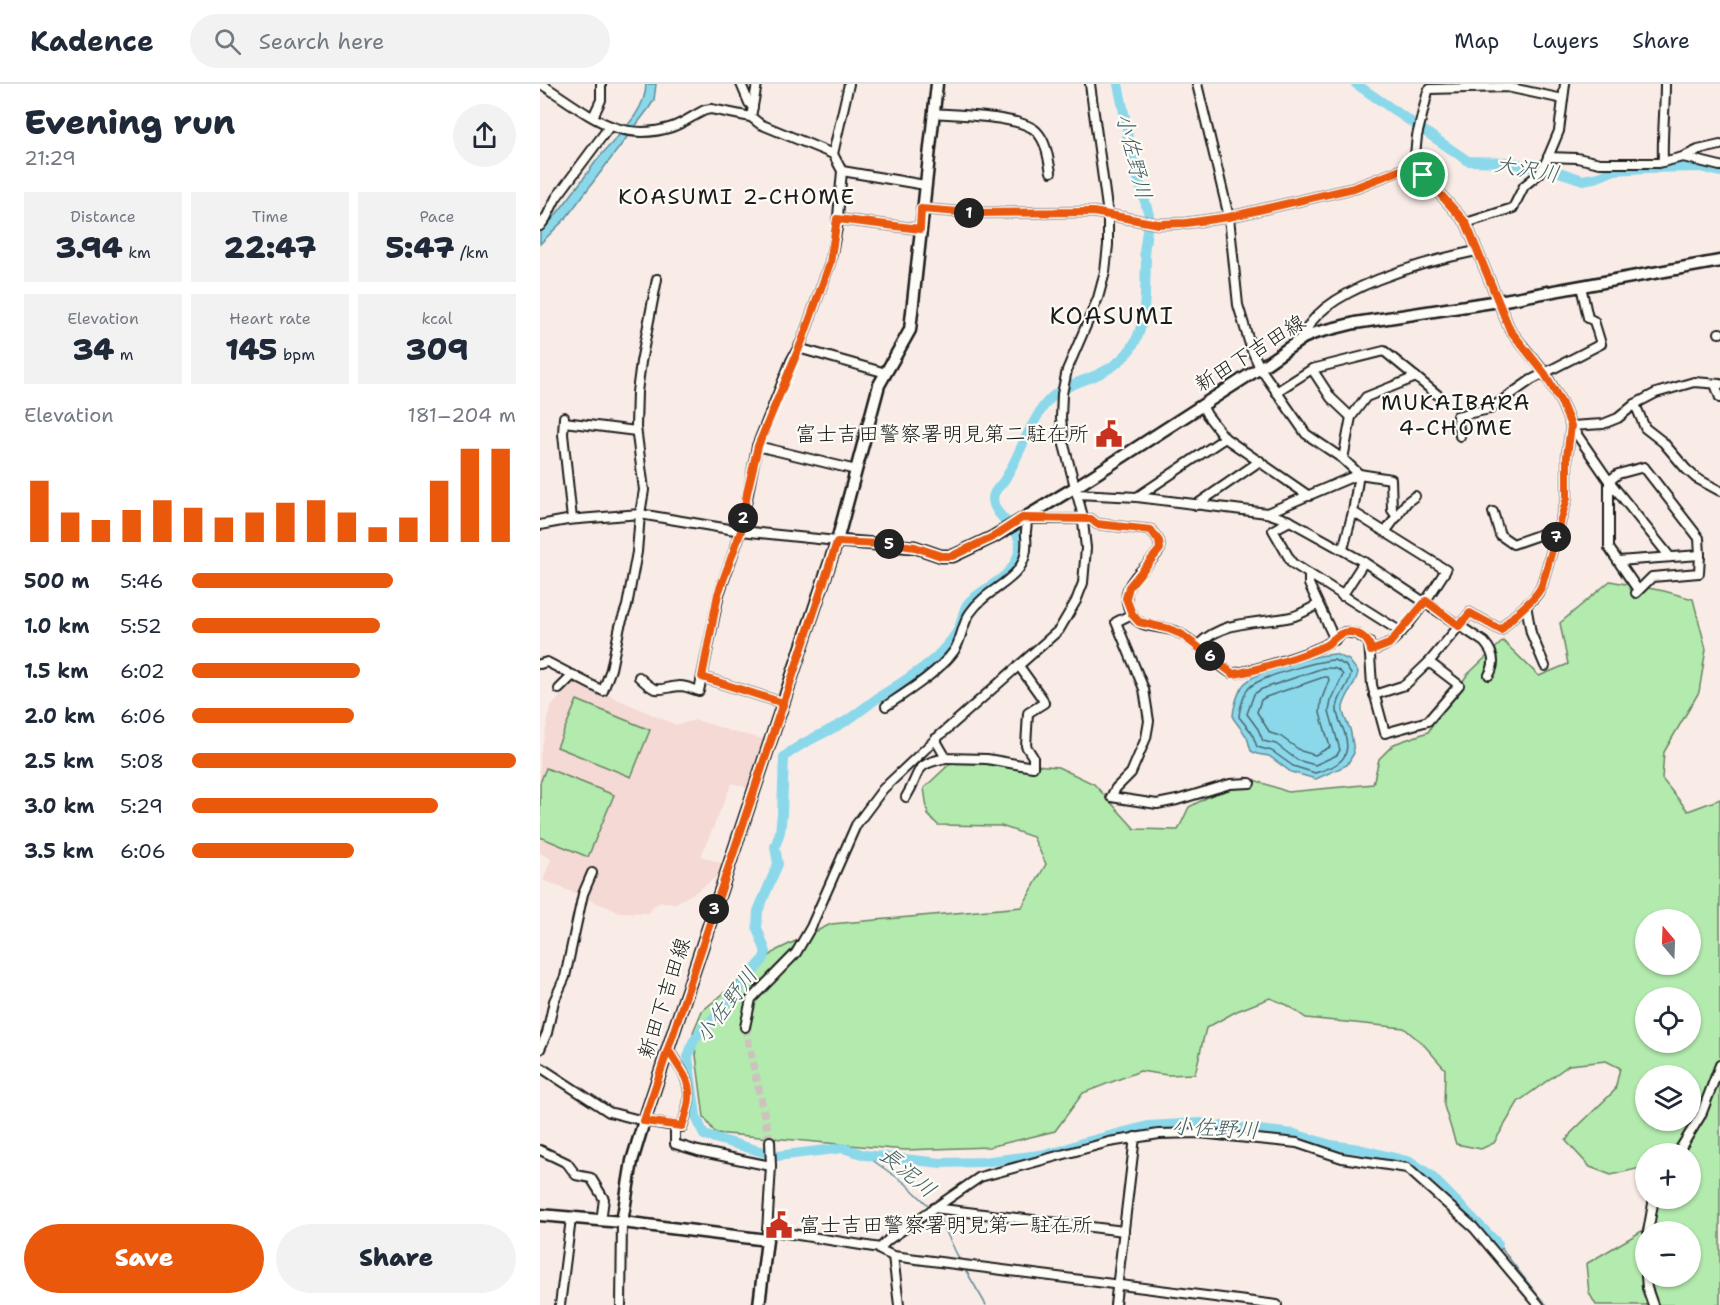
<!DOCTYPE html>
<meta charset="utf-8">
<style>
:root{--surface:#fff;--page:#f2f2f3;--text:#1f2937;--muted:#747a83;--line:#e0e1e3;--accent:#ea580c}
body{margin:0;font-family:"Shantell Sans","Klee One",sans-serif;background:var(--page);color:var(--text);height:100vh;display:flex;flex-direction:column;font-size:22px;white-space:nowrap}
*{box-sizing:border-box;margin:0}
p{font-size:20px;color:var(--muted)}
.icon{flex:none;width:33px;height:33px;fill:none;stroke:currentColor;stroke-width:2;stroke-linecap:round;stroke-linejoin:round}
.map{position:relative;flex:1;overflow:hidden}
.panel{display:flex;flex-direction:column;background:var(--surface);width:540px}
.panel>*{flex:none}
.needle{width:39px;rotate:341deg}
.tools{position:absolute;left:1095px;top:825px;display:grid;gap:12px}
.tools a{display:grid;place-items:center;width:66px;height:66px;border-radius:50%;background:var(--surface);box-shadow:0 2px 4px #0004;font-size:30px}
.pin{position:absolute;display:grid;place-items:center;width:51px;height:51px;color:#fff;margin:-26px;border:3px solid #fff;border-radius:50%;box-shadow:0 2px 6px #0007}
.km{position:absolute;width:30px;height:30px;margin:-15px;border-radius:50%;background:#222;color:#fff;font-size:16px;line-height:30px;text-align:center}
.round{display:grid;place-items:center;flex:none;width:63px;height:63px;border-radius:32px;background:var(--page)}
.head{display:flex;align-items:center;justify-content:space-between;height:102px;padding:0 24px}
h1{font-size:33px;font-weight:800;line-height:45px}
.figures{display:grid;grid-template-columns:repeat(3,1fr);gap:9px;height:102px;padding:6px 24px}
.figures div{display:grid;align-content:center;border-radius:0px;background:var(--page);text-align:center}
.figures b{font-size:30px;font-weight:800}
.figures small{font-size:16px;font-weight:400}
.figures p{font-size:16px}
.chart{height:168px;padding:12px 24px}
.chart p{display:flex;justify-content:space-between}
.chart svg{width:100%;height:108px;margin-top:6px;stroke:var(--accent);stroke-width:6}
.button{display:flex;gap:12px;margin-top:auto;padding:12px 24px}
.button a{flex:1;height:69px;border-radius:36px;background:var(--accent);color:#fff;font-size:24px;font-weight:800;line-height:69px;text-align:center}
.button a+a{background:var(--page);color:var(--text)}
ul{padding:0 24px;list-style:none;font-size:20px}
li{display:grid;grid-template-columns:96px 72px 1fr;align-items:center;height:45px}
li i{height:15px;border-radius:8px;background:var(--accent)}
header{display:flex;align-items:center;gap:36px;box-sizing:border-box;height:84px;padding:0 30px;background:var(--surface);border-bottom:2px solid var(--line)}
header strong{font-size:28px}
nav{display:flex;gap:33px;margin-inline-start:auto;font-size:21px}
.search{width:420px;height:54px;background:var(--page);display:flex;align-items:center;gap:15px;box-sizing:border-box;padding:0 21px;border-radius:33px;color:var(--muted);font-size:22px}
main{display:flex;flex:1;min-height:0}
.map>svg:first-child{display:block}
.built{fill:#f4d9d4}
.green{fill:#b3eaad;stroke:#688364;stroke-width:1.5;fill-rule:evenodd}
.water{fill:#8bd8eb;stroke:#5f8d98;stroke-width:1.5}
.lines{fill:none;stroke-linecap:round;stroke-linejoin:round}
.shore{stroke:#48676f;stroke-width:1.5}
.stream{stroke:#5f8d98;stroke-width:1.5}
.river{stroke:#8bd8eb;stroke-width:10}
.minor-tunnel{stroke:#cdc2be;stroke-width:8;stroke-dasharray:8 4;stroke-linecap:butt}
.minor-casing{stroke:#1c1c1c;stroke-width:12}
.major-casing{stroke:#1c1c1c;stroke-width:15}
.minor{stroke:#fdfcf7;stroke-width:8}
.major{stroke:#fdfcf7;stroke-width:10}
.minor-bridge-casing{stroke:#1c1c1c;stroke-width:12;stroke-linecap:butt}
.minor-bridge{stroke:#fdfcf7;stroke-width:8}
.route-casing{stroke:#fff;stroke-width:12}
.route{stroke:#ea580c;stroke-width:8}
.labels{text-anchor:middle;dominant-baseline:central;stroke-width:4.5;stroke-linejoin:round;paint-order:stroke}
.street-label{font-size:21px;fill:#1c1c1c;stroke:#fdfcf7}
.poi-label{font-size:21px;fill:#1c1c1c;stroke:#fdfcf7;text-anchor:end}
.water-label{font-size:22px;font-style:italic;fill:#435e64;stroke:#fdfcf7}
.neighbourhood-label{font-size:22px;letter-spacing:1.5px;fill:#1c1c1c;stroke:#fdfcf7}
.quarter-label{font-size:24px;letter-spacing:1.5px;fill:#1c1c1c;stroke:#fdfcf7}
</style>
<header>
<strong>Kadence</strong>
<div class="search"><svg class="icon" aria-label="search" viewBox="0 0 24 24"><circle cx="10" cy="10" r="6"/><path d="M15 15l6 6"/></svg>Search here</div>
<nav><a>Map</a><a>Layers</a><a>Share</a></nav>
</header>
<main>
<section class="panel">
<div class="head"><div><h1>Evening run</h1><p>21:29</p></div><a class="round"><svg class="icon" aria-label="share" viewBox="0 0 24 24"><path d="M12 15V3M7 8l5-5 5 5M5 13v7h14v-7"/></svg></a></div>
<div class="figures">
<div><p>Distance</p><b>3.94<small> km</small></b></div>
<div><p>Time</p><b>22:47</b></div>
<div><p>Pace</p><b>5:47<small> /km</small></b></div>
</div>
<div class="figures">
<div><p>Elevation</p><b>34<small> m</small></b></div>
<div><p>Heart rate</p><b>145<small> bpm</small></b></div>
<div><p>kcal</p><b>309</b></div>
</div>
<div class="chart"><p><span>Elevation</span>181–204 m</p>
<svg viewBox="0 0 160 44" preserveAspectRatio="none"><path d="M5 44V19M15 44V32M25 44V35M35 44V31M45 44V27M55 44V30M65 44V34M75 44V32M85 44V28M95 44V27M105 44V32M115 44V38M125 44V34M135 44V19M145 44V6M155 44V6"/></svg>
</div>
<ul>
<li><b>500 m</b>5:46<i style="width:62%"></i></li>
<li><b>1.0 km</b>5:52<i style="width:58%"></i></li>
<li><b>1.5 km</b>6:02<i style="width:52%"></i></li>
<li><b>2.0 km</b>6:06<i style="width:50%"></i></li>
<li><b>2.5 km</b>5:08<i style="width:100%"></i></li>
<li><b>3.0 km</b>5:29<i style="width:76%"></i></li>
<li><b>3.5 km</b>6:06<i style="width:50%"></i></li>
</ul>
<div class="button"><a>Save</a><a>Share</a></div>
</section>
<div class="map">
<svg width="1180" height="1221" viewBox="0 0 1180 1221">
<rect width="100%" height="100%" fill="#f9ece7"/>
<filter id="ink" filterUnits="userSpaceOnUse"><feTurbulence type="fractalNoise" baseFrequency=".0167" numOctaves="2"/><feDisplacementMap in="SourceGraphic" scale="12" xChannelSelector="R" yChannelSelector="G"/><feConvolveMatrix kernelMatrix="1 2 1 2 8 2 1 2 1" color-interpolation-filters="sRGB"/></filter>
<g filter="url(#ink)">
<polygon class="built" points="34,596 136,641 156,636 197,649 228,656 211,705 192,699 161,772 185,781 181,789 159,806 136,819 121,818 113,822 109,829 79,828 3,796 11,775 0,769 0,671 11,623"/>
<g class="green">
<path d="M1070,497L1124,507L1153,515L1166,565L1159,608L1124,668L1122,695L1148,727L1180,715V1221H1056L1049,1209L1046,1180L1102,1147L1117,1115L1150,1114V1070H1106L1105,1083L1071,1091L1050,1083L1026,1057L1031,1049L1075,1006L1080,984L1066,977L1029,981L978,1018L954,1059L941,1065L916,1060L904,1022L905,985L884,961L864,944L766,934L747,921L730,914L697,927L666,944L655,990L627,991L600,987L543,1009L515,1047L449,1063L365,1066L175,1049L164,1033L153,948L162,927L237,866L291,840L482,823L506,780L493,753L461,742L398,741L388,731L384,704L416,674L518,683L554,700L595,745L638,746L649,723L706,693L748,708L833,700L839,675L854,660L888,648L927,591L963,557L999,592L1028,580L1020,539ZM1106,836H1150V880H1106ZM1106,914H1150V958H1106ZM1106,992H1150V1036H1106ZM1106,1148H1150V1192H1106Z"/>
<polygon points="37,616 110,646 91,693 17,663"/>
<polygon points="6,684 74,711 48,773 0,753 0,699"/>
</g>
<g class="water">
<path d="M106,0H116L114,16L109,24L26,134L0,160V149C21,127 39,100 57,76C74,54 106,30 106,0Z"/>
<path d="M795,570L809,576L818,588C816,601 806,610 803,623C802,631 807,638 810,645C812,653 813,661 814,669L807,681L776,695L751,688L729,672L717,670L711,667L707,653L693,634C693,625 697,611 702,603C711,587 777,571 795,570Z"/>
</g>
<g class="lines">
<g class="shore">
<path d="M794,576L805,581L811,590C809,602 798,611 797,624C796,632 801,639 804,647C813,673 800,682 775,689L753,682L732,667L717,663L712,649L699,633C699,627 704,610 708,605C717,593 778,577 794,576Z"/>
<path d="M783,584C791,584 798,583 803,591L791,617L789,627L800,666L797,671L775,681L757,676L736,660L723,657L718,645L707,630L714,610L722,605Z"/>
<polygon points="784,593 788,593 789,596 781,617 780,629 790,663 775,671 761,667 740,652 730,649 717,628 721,616 726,613"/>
</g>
<g class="stream">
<polyline points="325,1071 365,1099 391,1124"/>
<polyline points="394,1128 400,1135 421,1179"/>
<polyline points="958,1160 999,1213 1007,1221"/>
<polyline points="425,1185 446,1221"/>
</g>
<g class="river">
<path d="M578,0L587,43L588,60L609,131L604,169L606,176C604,229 610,270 552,293C533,300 515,306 503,323C487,346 479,372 465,395C461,402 454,405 453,414C453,436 486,443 479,468C472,495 449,500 430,517C422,524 423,538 418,546C413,556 402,567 395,574C378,589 358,601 339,613C328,621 317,630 306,637C285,650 262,657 244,673L242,730L240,748L235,763L238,780L218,827L217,844L226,868L223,876L172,936L162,945L153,958L148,973L156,1032L164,1051L237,1072L303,1064L325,1071L402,1079L442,1078L507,1070L524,1066L542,1059L608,1042L660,1039L675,1042H683L754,1050L791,1061L819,1065L871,1078L890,1091L958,1160"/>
<polyline points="816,0 928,77 966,78 1019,88 1043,96 1058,93 1075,86 1107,84 1160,83 1180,88"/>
</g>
<polyline class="minor-tunnel" points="205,943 230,1057"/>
<defs>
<g id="minor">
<path d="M1,0C45,27 77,61 132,43C144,39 154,31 165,26L171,25L211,33L220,40L293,70L302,87L297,144L290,179L262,257L251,277L217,362L201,447L179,510L159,607C153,605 146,602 140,602C117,604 119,612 99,593"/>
<polyline points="201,0 209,19 213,23"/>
<polyline points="657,0 689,133 698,221 711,264 720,284 766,350 803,375 819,390"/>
<polyline points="1023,15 967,3 890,5 888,7 877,52 874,81 926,139 970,246 1005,289 1022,320 1031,342 1069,397 1130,473"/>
<path d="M393,29C416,31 483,32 497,48C507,59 508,74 511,88"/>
<polyline points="53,33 61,16 61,0"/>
<polyline points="211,33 217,0"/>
<polyline points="293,70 309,0"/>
<polyline points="1008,73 1037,74 1060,79 1118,79 1143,73 1180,82"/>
<polyline points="1143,73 1158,66 1180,61"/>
<path d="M1123,77C1122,52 1125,26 1125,0"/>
<polyline points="302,87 385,101"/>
<polyline points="381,125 432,129 553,128 618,140 646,139 689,133 814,104 874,81"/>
<polyline points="297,135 380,145"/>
<polyline points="926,139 973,124 984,102 1000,89 1006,78 1019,47 1025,0"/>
<polyline points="0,142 6,134 16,114 69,43"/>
<polyline points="1179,249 1180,249"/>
<path d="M763,254C776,205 892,176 936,167"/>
<polyline points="258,264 346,289"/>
<polyline points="772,285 791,314 811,333"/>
<polyline points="1175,300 1180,314"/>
<polyline points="736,308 772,285 844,267 899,312"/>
<polyline points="1095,320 1105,344 1123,358 1146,385 1156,394 1180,407"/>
<polyline points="662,321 667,331 685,354 769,412"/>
<polyline points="24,333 23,350 32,435"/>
<polyline points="24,338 96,347"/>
<polyline points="1031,342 1063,340 1078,334 1095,320 1116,309 1154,298 1180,300"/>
<polyline points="920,352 917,332 950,325 991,296 1061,260 1054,237 1048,234 1041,202"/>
<polyline points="217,362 316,386"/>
<polyline points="803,375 811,333 826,313 876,293"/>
<polyline points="1069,397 1078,390 1104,383 1159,454 1160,471 1159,489 1112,493 1096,509"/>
<polyline points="1069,397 1069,464 1098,506"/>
<path d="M537,410L597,413L727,429L750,437L824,478L944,558C954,569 956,579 949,591"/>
<polyline points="597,413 685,354"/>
<polyline points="656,421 720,377"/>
<path d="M813,428L906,486C894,505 866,549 848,560C843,563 836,565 831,567"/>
<polyline points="953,428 960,451 973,460 1019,444"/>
<polyline points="542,429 524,361 521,334 522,310 527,286 558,214 565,188 568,161 568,131 550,0"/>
<polyline points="727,429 819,390 851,395 852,426 857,433"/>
<path d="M485,435H551L557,440L611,446L619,457L620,465C612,479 594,489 588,505C584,515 589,532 599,538C611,545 627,542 639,549C659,559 672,577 691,589C706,590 766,570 781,563C790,559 796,552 805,548L817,550L829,558L832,601L845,649L888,637L919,601L889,578"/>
<polyline points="750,437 733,446 752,479 861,548"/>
<polyline points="0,441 27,436 100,430 201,447 297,457"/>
<polyline points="846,447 867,418 875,412"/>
<polyline points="803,465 813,428 819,390"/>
<polyline points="1078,477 1160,471"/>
<polyline points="769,490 769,500 795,556"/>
<polyline points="802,512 824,478"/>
<polyline points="986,521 991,549 1005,582"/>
<polyline points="592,530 576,538 604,605 609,637 606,654 591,689 576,704 571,713 617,720 637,716 690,700 710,699"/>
<path d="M658,561C685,535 717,540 751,533C760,531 769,525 777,521"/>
<polyline points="0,580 7,578 63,607 71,585 80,542 87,522 97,468 100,430 104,406 96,343 97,308 101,278 117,195"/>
<polyline points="162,593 243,619"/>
<polyline points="19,605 33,591"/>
<path d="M834,611L865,601L889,578L930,529L961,546C972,530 996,518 1002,501L1027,414V372L1031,342"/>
<path d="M346,622C367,608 400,587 414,567C422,555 422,540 430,529C451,498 491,498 486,452C485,446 488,442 486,435"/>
<polyline points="395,655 406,674 447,675 493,683 493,673 486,662 488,629 504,619 502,614 479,582"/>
<path d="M366,713C382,688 371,681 406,674"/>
<polyline points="205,943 211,915 256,869 271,843 316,741 343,705 398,653 519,546 536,517 543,499 546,464"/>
<polyline points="0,965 7,949 14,917 25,893 43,810 52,789"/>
<path d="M128,965C133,975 143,986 146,995C153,1011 147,1027 142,1043L135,1042V1060L158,1067L231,1082"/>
<polyline points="0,983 69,1028 104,1037 135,1042"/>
<polyline points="0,1066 27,1079 36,1091 51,1094 64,1115 61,1137"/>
<polyline points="1137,1070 1161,1031 1180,981"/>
<polyline points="394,1124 584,1147"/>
<polyline points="227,1146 340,1164 340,1166 353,1172 737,1221"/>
<polyline points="227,1148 231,1082 230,1057"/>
<polyline points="1108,1148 1114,1114"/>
<polyline points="340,1164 348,1156 440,1093 569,1058 619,1050 659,1049 757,1059 802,1074 867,1084 934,1144 999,1221"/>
<polyline points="353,1172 359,1221"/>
<polyline points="1106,1192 1107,1204 1113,1221"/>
<polyline points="20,1221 31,1135"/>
<polyline points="81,1221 82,1138"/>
<polyline points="575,1221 595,1053"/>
</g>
<g id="major">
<polyline points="297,457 375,463 401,472 413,472 453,453 534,404 720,284 763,254 775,249 815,239 959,217 1180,177"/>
<polyline points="0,1131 82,1138 227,1156 219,1221"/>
<polyline points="82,1138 92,1077 104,1037 297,457 339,301 370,246 397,0"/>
</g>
</defs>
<use href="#minor" class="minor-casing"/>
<use href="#major" class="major-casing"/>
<use href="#minor" class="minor"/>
<use href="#major" class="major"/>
<defs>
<polyline id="minor-bridge" points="542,429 546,464"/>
</defs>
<use href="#minor-bridge" class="minor-bridge-casing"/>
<use href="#minor-bridge" class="minor-bridge"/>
</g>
</g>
<g class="lines" filter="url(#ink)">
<defs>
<path id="route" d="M883,91L874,81L814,104L689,133L646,139L618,140L553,128L432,129L381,125L380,145L297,135L290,179L262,257L218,362L207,409L201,447L178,510L162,593L243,619L128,965C133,975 142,986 146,995C153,1011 147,1027 142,1042L104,1037C160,871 215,704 271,537L297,458L360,461L375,463L401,472H412L453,453L482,434L551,435L557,440L611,446L619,457L620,465L589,503L586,514L592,530L599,538L629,545L641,550L693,590C715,587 764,572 784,562C791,559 796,551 803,549C815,545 830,554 831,567L849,560L886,517L919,542L930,529L961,546C972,530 996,517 1002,501L1027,414V372L1031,342L1022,320L1005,290L970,246L926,139L883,91"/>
</defs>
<use href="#route" class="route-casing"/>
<use href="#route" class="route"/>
</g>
<defs>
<symbol id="civic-bare" viewBox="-9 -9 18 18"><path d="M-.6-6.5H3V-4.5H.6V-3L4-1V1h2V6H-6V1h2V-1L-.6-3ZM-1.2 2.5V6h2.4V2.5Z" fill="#c8321e" stroke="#fdfcf7" stroke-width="2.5" paint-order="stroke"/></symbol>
</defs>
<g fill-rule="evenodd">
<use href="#civic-bare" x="550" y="331" width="38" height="38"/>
<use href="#civic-bare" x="220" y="1122" width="38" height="38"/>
</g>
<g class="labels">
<g class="street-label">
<text transform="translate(710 269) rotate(-32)">新田下吉田線</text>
<text transform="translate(124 914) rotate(-72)">新田下吉田線</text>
</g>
<g class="poi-label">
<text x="549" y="350">富士吉田警察署明見第二駐在所</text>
<text x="259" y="1141" text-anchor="start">富士吉田警察署明見第一駐在所</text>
</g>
<g class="water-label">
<text transform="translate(594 72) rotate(76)">小佐野川</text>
<text transform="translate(987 85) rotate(10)">大沢川</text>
<text transform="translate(186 921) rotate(-53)">小佐野川</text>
<text transform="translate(675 1044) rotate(3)">小佐野川</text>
<text transform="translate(368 1088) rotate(40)">長泥川</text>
</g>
<g class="neighbourhood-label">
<text x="197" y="112">KOASUMI 2-CHOME</text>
<text x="916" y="318">MUKAIBARA<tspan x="916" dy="25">4-CHOME</tspan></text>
</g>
<g class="quarter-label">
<text x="572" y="232">KOASUMI</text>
</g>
</g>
</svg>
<div class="tools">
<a><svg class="needle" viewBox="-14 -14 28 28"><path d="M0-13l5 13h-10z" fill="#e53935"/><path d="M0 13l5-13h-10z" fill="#747a83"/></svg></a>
<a><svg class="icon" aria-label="locate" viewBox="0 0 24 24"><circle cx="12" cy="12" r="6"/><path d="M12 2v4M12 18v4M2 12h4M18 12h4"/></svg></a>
<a><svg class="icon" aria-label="layers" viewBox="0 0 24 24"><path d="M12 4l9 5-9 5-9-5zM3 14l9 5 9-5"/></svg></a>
<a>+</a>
<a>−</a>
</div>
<div class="pin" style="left:883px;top:91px;background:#1e9e55"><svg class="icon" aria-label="arrive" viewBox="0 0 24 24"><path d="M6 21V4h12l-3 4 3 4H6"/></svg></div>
<b class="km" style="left:429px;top:129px">1</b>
<b class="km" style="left:203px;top:434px">2</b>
<b class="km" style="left:174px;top:825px">3</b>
<b class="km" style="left:349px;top:460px">5</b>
<b class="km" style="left:670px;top:572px">6</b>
<b class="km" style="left:1016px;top:453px">7</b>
</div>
</main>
